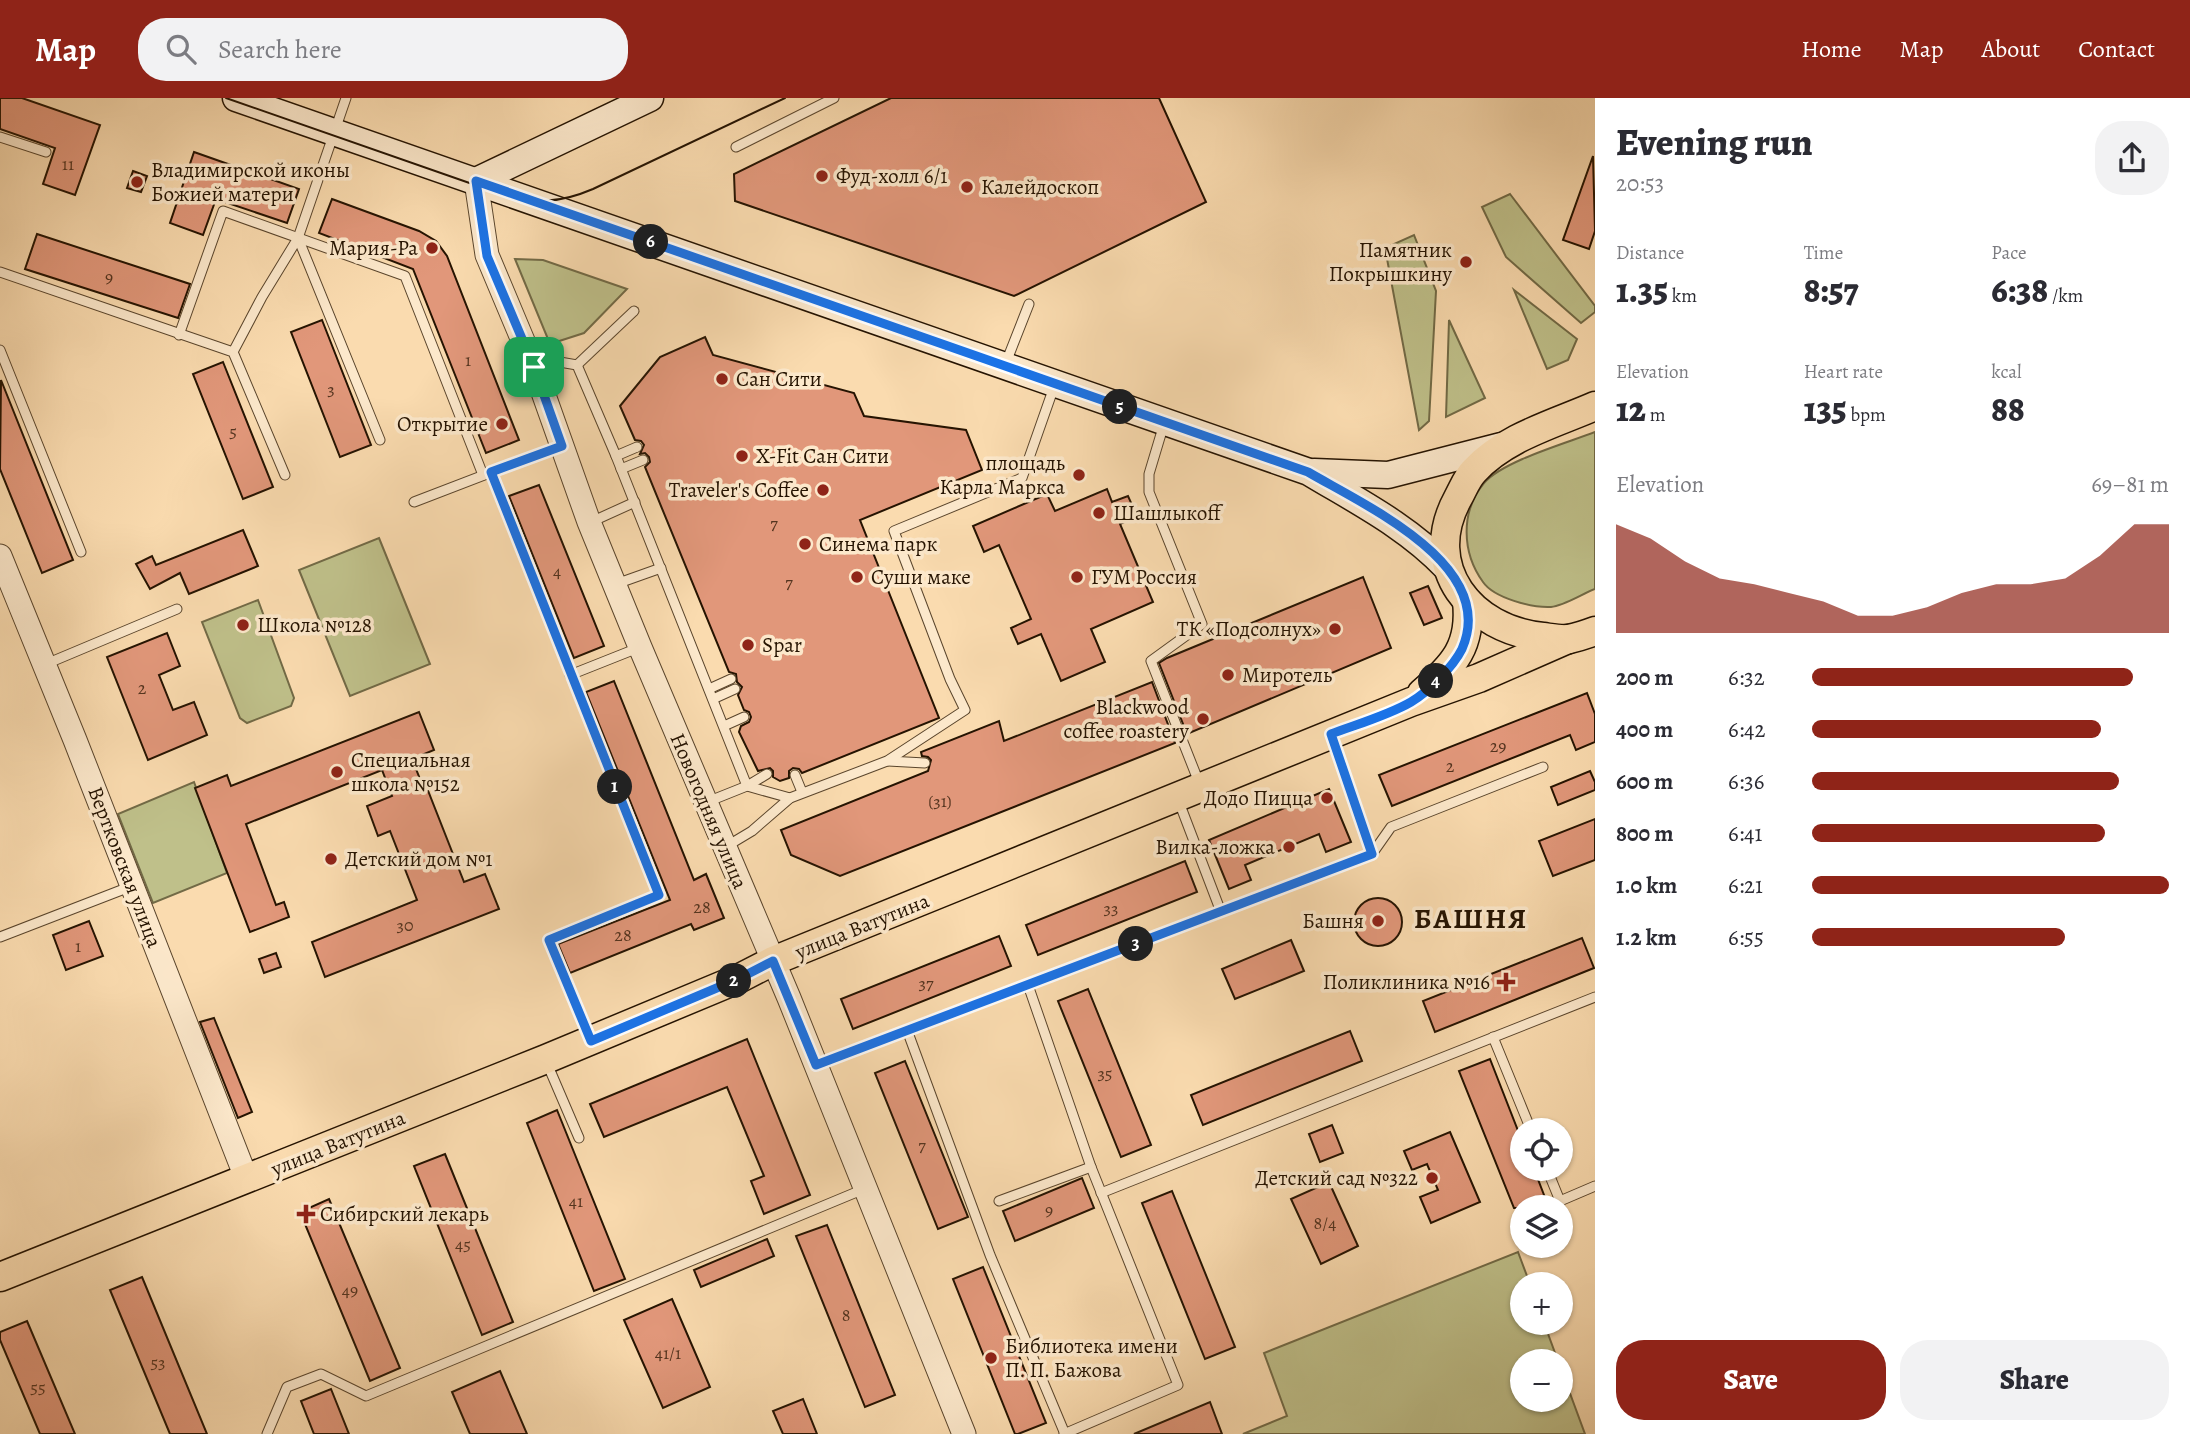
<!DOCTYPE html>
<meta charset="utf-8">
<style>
:root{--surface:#fff;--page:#f2f2f3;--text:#2b2b33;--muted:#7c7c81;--accent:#8f2418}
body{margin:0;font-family:Alegreya,serif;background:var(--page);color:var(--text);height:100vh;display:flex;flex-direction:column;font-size:26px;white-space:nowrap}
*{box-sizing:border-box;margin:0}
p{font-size:23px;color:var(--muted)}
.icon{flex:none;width:38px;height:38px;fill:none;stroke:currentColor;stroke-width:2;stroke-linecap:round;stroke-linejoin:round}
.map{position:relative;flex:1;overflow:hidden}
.details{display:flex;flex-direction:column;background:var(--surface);width:595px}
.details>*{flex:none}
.fabs{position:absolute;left:1510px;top:1020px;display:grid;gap:14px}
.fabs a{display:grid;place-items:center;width:63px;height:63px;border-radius:50%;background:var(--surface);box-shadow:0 2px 5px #0004;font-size:35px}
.pin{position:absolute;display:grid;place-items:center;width:60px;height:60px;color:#fff;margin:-30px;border-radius:14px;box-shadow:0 4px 10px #0006}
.km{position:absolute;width:35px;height:35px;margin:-18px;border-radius:50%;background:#222;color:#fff;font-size:19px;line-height:35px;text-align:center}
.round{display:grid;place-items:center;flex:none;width:74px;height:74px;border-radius:28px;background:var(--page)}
.overview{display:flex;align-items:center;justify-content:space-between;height:119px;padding:0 21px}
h1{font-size:38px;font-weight:800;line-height:52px}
.figures{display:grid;grid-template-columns:repeat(3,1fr);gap:10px;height:119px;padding:7px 21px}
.figures div{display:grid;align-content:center}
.figures b{font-size:35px;font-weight:800}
.figures small{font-size:19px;font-weight:400}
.figures p{font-size:19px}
.chart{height:196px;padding:14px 21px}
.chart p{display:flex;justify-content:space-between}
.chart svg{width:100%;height:126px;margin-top:7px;fill:var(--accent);opacity:.7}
.button{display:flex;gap:14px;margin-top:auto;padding:14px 21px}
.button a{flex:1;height:80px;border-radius:28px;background:var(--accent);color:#fff;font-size:28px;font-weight:800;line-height:80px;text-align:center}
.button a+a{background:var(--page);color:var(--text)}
ul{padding:0 21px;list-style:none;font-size:23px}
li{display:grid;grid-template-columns:112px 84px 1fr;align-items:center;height:52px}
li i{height:18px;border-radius:9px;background:var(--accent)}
header{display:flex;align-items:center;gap:42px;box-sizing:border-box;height:98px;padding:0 35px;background:var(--accent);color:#fff}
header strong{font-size:33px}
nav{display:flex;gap:38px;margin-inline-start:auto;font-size:24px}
.search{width:490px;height:63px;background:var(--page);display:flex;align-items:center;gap:18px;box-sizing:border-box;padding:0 24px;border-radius:28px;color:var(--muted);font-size:26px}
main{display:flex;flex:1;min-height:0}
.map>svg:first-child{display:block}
.green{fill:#bfc08a;stroke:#726a46;stroke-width:2}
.building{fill:#e1977a;stroke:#251301;stroke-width:2}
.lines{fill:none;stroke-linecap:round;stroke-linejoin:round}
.service-casing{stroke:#5a452c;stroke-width:11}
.tertiary-casing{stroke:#5a452c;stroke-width:25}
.secondary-casing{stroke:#251301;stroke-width:29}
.primary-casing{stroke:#251301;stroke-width:31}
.service{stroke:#fce8cb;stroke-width:9}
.tertiary{stroke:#fce8cb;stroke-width:23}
.secondary{stroke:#fce8cb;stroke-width:26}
.primary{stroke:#fadbaf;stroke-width:28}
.tram{stroke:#251301;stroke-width:2}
.route-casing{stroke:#fff;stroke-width:14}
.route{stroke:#1a73e8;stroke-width:9}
.poi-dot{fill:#8f2418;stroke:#fce8cb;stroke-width:2.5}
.labels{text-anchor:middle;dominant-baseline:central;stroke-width:7;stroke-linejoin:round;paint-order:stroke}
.number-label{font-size:18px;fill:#54341f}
.poi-label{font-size:21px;fill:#251301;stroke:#fce8cb;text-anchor:start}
.street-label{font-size:21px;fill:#251301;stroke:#fce8cb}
.district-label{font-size:28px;font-weight:bold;letter-spacing:2px;fill:#251301;stroke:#fce8cb}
</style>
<header>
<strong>Map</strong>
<div class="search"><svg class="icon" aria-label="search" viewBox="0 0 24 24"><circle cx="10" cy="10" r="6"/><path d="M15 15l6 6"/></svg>Search here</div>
<nav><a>Home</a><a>Map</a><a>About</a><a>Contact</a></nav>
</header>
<main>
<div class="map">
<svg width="1595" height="1336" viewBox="0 0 1595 1336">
<rect width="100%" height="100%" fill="#fadbaf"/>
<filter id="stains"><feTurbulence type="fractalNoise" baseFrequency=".00286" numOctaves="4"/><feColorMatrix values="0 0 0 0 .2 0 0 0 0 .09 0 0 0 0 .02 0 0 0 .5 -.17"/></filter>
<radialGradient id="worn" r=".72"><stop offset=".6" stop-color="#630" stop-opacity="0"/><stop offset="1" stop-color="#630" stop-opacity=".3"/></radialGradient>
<g class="green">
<polygon points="1510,96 1595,208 1595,214 1581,225 1506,159 1482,109"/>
<polygon points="1414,137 1436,193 1429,323 1419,332 1385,150"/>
<polygon points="515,161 543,162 627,191 584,235 550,246"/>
<polygon points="1514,192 1577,241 1568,262 1547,271"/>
<polygon points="1449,222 1485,300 1446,319"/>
<path d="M1595,334V491C1582,496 1564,508 1551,509C1532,510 1494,500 1483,484C1462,455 1460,414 1484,385C1503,363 1567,345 1595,334Z"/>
<polygon points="379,440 430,566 350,598 299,472"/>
<polygon points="258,502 294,600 291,608 247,625 240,620 202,524"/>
<polygon points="194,684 227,775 153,805 118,716"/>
<polygon points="1518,1154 1530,1186 1522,1186 1522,1225 1544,1225 1558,1263 1522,1264 1522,1302 1561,1302 1561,1271 1585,1336 1243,1336 1287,1318 1264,1255"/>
</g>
<g class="building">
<polygon points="0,0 22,0 100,27 75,97 43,86 55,50 0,31"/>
<polygon points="891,0 1159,0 1206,104 1014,198 735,103 734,76"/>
<polygon points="194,54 299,91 287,125 216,101 203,137 170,125"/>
<polygon points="1593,58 1595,133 1589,151 1563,142"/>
<polygon points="133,73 147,78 141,94 127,90"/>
<polygon points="332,101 419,133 436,143 447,158 519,342 486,355 413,171 319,135"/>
<polygon points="37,136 190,186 178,220 25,171"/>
<polygon points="322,222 371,347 340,359 291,234"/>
<polygon points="705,239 713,257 854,295 864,318 966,332 982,372 860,422 939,620 802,675 799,671 793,670 789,673 789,680 780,683 773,679 773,673 770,670 758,673 739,634 741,628 749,624 751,619 749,614 744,612 738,597 742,589 737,584 736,576 729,574 645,369 650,364 649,359 645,355 640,356 644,347 641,343 635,342 620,308 660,259"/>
<polygon points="223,264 273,389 243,401 193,276"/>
<polygon points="1,282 73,462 42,475 0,371"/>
<polygon points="539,387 604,548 574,560 509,398"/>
<polygon points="1107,391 1112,404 1128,398 1137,418 1120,426 1153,504 1091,531 1105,564 1061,583 1041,536 1018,546 1011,530 1031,521 999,447 984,454 973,428 1047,396 1055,413"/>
<polygon points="243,432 258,468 189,496 180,475 150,491 136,466 152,458 156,467"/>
<polygon points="1363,479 1391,550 1187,636 1159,565 1167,560"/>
<polygon points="1428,488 1442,520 1424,527 1410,495"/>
<polygon points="167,535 180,568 159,577 173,612 194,604 207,637 148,662 107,559"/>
<polygon points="614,583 694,782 706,776 724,820 694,832 691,826 570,875 558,846 670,802 586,594"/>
<polygon points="1152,584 1175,645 840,778 791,757 781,732 928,673 931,662 928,659 922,658 921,654 999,623 1004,643"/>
<polygon points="1587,595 1595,616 1595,644 1576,652 1570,637 1392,708 1379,677"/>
<polygon points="419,614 434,652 412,661 422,686 425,685 464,784 485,776 499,811 325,879 312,844 417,802 390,733 378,738 367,708 392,698 382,672 246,726 276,807 284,804 289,819 250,834 195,690 227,677 231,688"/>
<polygon points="1590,673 1595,684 1595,692 1558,707 1551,689"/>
<polygon points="1329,691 1351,744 1326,754 1319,736 1245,767 1251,782 1229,791 1209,742"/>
<polygon points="1595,721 1595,762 1553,778 1539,743"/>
<polygon points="1185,763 1197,794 1038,857 1026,827"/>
<circle cx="1378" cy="824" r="24"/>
<polygon points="89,823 103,858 66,872 53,837"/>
<polygon points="999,838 1011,868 853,931 841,901"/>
<polygon points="1582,840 1594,870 1435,934 1423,903"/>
<polygon points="1291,842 1304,873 1235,901 1222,871"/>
<polygon points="276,855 281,869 264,875 259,861"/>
<polygon points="1088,891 1151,1047 1121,1059 1058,903"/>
<polygon points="214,920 252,1014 238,1020 200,924"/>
<polygon points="1350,933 1362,963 1203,1027 1191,997"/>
<polygon points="747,941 810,1097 764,1116 751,1083 764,1078 727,989 604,1039 590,1006"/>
<polygon points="1490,961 1522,1043 1522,1071 1534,1071 1549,1110 1514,1110 1459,973"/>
<polygon points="905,963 968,1119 938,1131 875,975"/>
<polygon points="557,1012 625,1181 594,1193 527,1025"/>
<polygon points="1332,1027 1343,1055 1320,1064 1309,1036"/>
<polygon points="1450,1034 1480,1104 1431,1125 1420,1099 1438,1092 1427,1066 1412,1072 1404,1053"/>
<polygon points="445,1056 513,1224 482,1237 414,1068"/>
<polygon points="1082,1080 1094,1110 1015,1143 1003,1113"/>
<polygon points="1329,1084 1358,1148 1321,1166 1291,1101"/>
<polygon points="1172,1093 1235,1249 1205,1261 1142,1105"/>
<polygon points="329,1101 400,1270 370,1283 300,1114"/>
<polygon points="827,1127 895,1297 865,1309 796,1138"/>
<polygon points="767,1141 774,1158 701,1189 694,1172"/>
<polygon points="983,1169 1046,1325 1018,1336 1015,1336 953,1181"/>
<polygon points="142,1179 207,1336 170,1336 110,1192"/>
<polygon points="672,1201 710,1289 663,1310 624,1222"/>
<polygon points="27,1223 75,1336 40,1336 0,1242 0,1234"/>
<polygon points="500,1273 527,1336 470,1336 452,1294"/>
<polygon points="331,1291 349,1336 314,1336 301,1303"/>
<polygon points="803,1301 817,1336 783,1336 773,1313"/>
<polygon points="1210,1304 1222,1336 1134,1336"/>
</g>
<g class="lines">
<defs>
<g id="service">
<polyline points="0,39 46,54"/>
<polyline points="736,49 834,0"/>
<polyline points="298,140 380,342"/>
<polyline points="0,174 233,254 285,377"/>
<polyline points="179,237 223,113 405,178 483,377"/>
<polyline points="0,252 81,454"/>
<polyline points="233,254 262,199 298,140 346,0"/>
<polyline points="577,267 634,213"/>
<polyline points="1005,267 1029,206"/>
<polyline points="536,268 554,263 577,267 616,358 747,688 790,700"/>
<polyline points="1164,326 1149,376 1149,394 1202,526 1151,563 1200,687"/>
<polyline points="616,358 637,349"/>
<polyline points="621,371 643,362"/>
<polyline points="491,374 659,797 549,842 589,938"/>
<polyline points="414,404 560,348"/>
<polyline points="591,424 635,404"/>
<polyline points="616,486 661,470"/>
<polyline points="46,566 177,511"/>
<polyline points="570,577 638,550"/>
<polyline points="709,591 731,581"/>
<polyline points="713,601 735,591"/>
<polyline points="724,628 744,619"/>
<polyline points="888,663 925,665"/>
<polyline points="795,677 802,694"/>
<polyline points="707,704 747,688 767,676"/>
<polyline points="727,748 752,733 790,700 887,663 965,612 950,581 894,433 1022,380 1054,289"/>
<polyline points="1372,756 1391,729 1543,669"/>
<polyline points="1221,814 1372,756 1332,639"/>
<polyline points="0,839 132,788"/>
<polyline points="1028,887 1091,1069 1178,1287 1064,1336"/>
<polyline points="907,932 990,1157 1065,1336"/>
<polyline points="1493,939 1531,1032"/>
<polyline points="546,963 579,1040"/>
<polyline points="817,966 1221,814 1179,704"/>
<polyline points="1547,1071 1560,1103 1595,1088"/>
<polyline points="1101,1095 1595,899"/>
<polyline points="999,1103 1091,1069"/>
<polyline points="267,1336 287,1289 321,1276 366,1298 864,1091"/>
</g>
<g id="tertiary">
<polyline points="476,83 487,157 534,269 589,424 640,549 789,900 964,1336"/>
<polyline points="0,458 75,642 247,1082"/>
</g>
<g id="secondary">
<path d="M236,0L1309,374C1357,403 1407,428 1447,470"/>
<polyline points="476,83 650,0"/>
<polyline points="1314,374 1388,377 1501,348"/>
</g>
<g id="primary">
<path d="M1595,308C1554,326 1505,339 1474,373C1467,380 1463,391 1458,400C1420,469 1471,532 1543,539C1551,540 1561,542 1569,541C1578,539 1587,536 1595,533"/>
<path d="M1422,595C1454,567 1472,548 1467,503"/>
<polyline points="0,1179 546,961 738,881 773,863 1411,604 1479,580 1568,541"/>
</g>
</defs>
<use href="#service" class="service-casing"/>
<use href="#tertiary" class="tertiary-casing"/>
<use href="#secondary" class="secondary-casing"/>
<use href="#primary" class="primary-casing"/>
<use href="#service" class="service"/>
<use href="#tertiary" class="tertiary"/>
<use href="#secondary" class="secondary"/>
<use href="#primary" class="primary"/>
<path class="tram" d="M226,0L501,96C538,105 558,106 593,91L785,0"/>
</g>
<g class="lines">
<defs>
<path id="route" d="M476,83L1308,374C1364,407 1499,467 1462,551C1453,569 1428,594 1411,604C1389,617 1355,627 1331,636L1372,756L816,967L773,863L738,881L591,943L549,842L659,797L491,374L562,348L534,269L487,158Z"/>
</defs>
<use href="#route" class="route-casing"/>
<use href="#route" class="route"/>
</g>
<g class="poi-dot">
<circle cx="822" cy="78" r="7"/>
<circle cx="137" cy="84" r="7"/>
<circle cx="967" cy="89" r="7"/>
<circle cx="432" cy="150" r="7"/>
<circle cx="1466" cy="164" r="7"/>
<circle cx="722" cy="281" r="7"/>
<circle cx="502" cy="326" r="7"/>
<circle cx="742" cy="358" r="7"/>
<circle cx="1079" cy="377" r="7"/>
<circle cx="823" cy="392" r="7"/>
<circle cx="1099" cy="415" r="7"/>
<circle cx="805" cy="446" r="7"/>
<circle cx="857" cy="479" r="7"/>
<circle cx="1077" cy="479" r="7"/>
<circle cx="243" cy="527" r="7"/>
<circle cx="1335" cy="531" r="7"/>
<circle cx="748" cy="547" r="7"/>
<circle cx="1228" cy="577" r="7"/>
<circle cx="1203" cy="621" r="7"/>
<circle cx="337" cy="674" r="7"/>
<circle cx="1327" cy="700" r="7"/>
<circle cx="1289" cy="749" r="7"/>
<circle cx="331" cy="761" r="7"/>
<circle cx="1378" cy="823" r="7"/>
<path d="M1502.5 873.5h7v7h7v7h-7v7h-7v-7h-7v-7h7z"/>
<circle cx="1432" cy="1080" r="7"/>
<path d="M302.5 1105.5h7v7h7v7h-7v7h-7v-7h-7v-7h7z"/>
<circle cx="991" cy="1260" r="7"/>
</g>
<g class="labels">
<g class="number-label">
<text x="68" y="66">11</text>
<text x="109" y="179">9</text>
<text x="468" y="262">1</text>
<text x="331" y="291">3</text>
<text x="233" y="333">5</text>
<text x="774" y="425">7</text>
<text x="557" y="473">4</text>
<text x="789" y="484">7</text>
<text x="142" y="590">2</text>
<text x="1498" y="648">29</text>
<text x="1450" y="668">2</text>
<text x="940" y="703">(31)</text>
<text x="702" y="809">28</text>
<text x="1111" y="810">33</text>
<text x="405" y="827">30</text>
<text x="623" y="837">28</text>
<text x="78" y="848">1</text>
<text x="926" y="885">37</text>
<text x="1105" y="975">35</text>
<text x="922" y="1047">7</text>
<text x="576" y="1103">41</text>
<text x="1049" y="1112">9</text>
<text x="1325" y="1125">8/4</text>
<text x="463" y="1146">45</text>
<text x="350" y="1192">49</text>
<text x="846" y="1217">8</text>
<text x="668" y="1255">41/1</text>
<text x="158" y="1264">53</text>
<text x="38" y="1289">55</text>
</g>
<g class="poi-label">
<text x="151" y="72">Владимирской иконы<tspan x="151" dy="24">Божией матери</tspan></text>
<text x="836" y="78">Фуд-холл 6/1</text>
<text x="981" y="89">Калейдоскоп</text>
<text x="418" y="150" text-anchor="end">Мария-Ра</text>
<text x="1452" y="152" text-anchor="end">Памятник<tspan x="1452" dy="24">Покрышкину</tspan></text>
<text x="736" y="281">Сан Сити</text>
<text x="488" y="326" text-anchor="end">Открытие</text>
<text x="756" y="358">X-Fit Сан Сити</text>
<text x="1065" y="365" text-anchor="end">площадь<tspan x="1065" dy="24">Карла Маркса</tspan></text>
<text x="809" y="392" text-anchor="end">Traveler's Coffee</text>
<text x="1113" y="415">Шашлыкоff</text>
<text x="819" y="446">Синема парк</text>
<text x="871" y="479">Суши маке</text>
<text x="1091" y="479">ГУМ Россия</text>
<text x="257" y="527">Школа №128</text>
<text x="1321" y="531" text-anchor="end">ТК «Подсолнух»</text>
<text x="762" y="547">Spar</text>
<text x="1242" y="577">Миротель</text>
<text x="1189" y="609" text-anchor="end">Blackwood<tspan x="1189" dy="24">coffee roastery</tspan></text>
<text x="351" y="662">Специальная<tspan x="351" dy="24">школа №152</tspan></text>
<text x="1313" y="700" text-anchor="end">Додо Пицца</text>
<text x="1275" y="749" text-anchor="end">Вилка-ложка</text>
<text x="345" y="761">Детский дом №1</text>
<text x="1364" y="823" text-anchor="end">Башня</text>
<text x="1490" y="884" text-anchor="end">Поликлиника №16</text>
<text x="1418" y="1080" text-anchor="end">Детский сад №322</text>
<text x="320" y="1116">Сибирский лекарь</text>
<text x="1005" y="1248">Библиотека имени<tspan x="1005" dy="24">П. П. Бажова</tspan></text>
</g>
<g class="street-label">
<text transform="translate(709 713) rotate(67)">Новогодняя улица</text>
<text transform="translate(125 769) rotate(69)">Вертковская улица</text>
<text transform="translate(862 828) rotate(-22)">улица Ватутина</text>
<text transform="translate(338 1045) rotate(-22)">улица Ватутина</text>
</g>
<g class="district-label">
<text x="1471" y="821">БАШНЯ</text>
</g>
</g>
<rect width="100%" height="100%" filter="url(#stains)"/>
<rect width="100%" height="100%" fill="url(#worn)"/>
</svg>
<div class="fabs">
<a><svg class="icon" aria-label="locate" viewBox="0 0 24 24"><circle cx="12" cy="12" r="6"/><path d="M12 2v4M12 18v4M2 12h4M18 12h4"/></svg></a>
<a><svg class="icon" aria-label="layers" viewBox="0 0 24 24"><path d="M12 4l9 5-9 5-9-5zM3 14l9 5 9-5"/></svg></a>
<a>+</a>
<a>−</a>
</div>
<div class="pin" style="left:534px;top:269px;background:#1e9e55"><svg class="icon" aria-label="arrive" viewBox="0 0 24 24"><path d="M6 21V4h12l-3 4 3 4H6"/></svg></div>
<b class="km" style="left:615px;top:689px">1</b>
<b class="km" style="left:734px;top:883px">2</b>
<b class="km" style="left:1136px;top:846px">3</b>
<b class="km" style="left:1436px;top:583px">4</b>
<b class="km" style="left:1120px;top:309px">5</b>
<b class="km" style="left:651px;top:144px">6</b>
</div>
<section class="details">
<div class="overview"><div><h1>Evening run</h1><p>20:53</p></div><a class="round"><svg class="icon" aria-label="share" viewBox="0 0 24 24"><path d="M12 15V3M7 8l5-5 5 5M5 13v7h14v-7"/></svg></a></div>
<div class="figures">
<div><p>Distance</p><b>1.35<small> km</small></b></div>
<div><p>Time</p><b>8:57</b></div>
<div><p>Pace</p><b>6:38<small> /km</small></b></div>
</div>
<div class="figures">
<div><p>Elevation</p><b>12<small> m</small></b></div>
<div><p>Heart rate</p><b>135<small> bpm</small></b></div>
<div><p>kcal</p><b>88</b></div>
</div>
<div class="chart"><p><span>Elevation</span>69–81 m</p>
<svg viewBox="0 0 160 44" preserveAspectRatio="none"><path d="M0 44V6L10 11L20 19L30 25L40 27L50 30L60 33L70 38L80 38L90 35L100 30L110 27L120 27L130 25L140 17L150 6L160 6V44z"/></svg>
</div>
<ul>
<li><b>200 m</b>6:32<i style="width:90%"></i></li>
<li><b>400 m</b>6:42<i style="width:81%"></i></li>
<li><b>600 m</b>6:36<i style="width:86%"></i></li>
<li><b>800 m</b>6:41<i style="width:82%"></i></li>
<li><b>1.0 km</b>6:21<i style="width:100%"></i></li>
<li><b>1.2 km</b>6:55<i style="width:71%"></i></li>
</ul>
<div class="button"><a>Save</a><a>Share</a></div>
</section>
</main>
